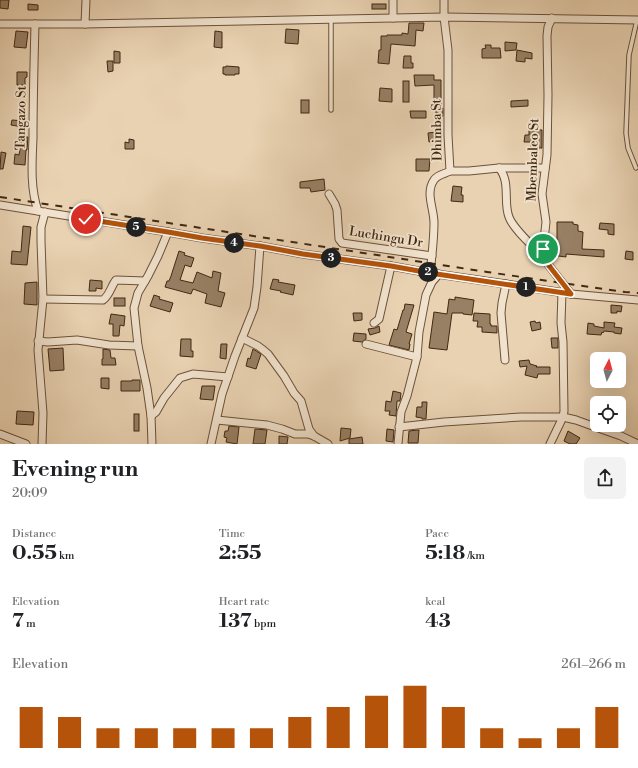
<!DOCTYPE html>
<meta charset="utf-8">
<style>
:root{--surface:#fff;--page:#f2f2f2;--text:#202124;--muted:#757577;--accent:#b45309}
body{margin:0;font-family:"Libre Bodoni",serif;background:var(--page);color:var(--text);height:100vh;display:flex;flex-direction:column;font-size:15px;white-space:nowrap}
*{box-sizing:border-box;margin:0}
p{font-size:13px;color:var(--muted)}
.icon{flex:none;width:22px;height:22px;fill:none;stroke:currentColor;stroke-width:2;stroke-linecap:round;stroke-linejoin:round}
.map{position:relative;height:444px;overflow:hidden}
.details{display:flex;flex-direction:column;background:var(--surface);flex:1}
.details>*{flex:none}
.needle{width:26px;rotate:6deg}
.fabs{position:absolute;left:590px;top:352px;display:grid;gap:8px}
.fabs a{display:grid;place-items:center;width:36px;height:36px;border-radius:6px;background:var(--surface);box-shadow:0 4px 16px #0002;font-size:20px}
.pin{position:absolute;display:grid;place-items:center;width:34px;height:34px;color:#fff;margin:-17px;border:2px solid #fff;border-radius:50%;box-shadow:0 1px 4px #0007}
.km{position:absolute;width:20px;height:20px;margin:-10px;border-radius:50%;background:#222;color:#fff;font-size:11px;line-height:20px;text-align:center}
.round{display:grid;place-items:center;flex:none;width:42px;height:42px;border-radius:6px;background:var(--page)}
.head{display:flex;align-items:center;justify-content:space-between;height:68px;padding:0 12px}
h1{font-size:22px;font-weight:700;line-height:30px}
.metrics{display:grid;grid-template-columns:repeat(3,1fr);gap:6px;height:68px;padding:4px 12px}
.metrics div{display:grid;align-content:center}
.metrics b{font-size:20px;font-weight:700}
.metrics small{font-size:11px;font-weight:400}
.metrics p{font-size:11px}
.chart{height:112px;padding:8px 12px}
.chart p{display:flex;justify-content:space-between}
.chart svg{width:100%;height:72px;margin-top:4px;stroke:var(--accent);stroke-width:6}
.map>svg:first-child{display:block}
.building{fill:#988065;stroke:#412812}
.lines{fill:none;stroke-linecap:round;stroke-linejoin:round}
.service-casing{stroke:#6b523a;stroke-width:5.5}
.minor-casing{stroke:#6b523a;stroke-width:9}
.service{stroke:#f1e2cd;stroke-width:3.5}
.minor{stroke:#f1e2cd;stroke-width:7}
.rail{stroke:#412812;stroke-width:2;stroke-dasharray:7 7;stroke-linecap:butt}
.route-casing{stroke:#fff;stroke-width:8}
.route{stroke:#b45309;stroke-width:5}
.labels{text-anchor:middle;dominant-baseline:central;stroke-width:3.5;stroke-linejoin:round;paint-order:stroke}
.street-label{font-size:13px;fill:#412812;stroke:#f1e2cd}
</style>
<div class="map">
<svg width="638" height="444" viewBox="0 0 638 444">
<rect width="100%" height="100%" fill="#e9d2b2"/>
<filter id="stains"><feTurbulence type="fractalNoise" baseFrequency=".005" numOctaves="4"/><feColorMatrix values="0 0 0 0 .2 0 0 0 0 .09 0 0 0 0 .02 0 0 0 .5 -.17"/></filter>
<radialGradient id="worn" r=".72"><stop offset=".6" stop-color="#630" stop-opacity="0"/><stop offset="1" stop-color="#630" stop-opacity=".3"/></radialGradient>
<g class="building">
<polygon points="0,0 9,0 8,9 0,8"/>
<polygon points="28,4 38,5 38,10 28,10"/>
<rect x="372" y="4" width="14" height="5"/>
<polygon points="409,23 424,23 423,31 416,30 415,46 391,44 389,64 378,63 379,50 381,50 381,36 387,36 387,35 402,35 402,33 408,34"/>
<polygon points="286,29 299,30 298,44 285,43"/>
<polygon points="16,31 28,32 26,48 14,47"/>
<polygon points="215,31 222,32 222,48 214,47"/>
<polygon points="505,42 517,43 516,50 505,51"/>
<polygon points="485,45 491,45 491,48 500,48 501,58 482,58 482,49 486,48"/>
<polygon points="517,50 532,53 532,59 525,58 525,62 516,61"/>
<polygon points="114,51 120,52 120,63 114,63"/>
<polygon points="404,56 411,56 411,63 413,63 413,68 403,68"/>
<polygon points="107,61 113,61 113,71 108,72"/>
<polygon points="226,66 239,67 239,74 235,74 235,75 225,75 225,74 223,74 223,67 226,67"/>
<polygon points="17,72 27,72 27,77 25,78 25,85 17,85"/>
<polygon points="414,75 434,75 434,80 441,80 441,109 443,108 443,116 436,117 436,100 434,100 434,85 415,86"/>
<rect x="403" y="81" width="6" height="21"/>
<polygon points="380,88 392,89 392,102 379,101"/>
<rect x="301" y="100" width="8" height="13"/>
<polygon points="528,100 528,106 511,107 511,101"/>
<polygon points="410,111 426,111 426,118 411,118"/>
<polygon points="12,120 24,121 23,127 11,125"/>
<polygon points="529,129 542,130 542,148 531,148 531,142 524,142 525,135 529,135"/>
<polygon points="436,132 436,135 438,135 439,140 429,142 428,133"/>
<polygon points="22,137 28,137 27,150 26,150 25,165 14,164 15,154 19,155"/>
<polygon points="129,139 134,140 134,149 125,149 125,142 129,143"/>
<polygon points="1,152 6,153 3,169 0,169"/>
<polygon points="416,159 430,159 429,171 416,171"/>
<polygon points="324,179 325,190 311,192 310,188 300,188 300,182"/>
<polygon points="453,186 462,187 461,195 463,195 463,202 451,201"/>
<polygon points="557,222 573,222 573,224 578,225 578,231 583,232 582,249 604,250 604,257 566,254 566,257 551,255 551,249 553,249 554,244 557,244"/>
<polygon points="600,223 614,224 614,235 608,234 608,230 599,229"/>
<polygon points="23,226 31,227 27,265 11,264 12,251 21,252"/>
<polygon points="179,251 185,253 184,255 194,258 191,267 185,265 180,280 193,283 197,272 212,278 213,271 221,273 218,291 225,293 221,307 205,303 207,294 193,289 191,294 165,287 167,281 169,281 171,276"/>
<polygon points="626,251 633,252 633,260 625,259"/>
<polygon points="273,279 279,280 278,282 295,285 293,295 280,292 281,291 270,289"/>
<polygon points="90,280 102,281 102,289 96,288 96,291 89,291"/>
<polygon points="37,282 37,305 24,304 25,283"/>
<polygon points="154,295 160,297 159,299 173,303 170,312 150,306"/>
<polygon points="455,297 474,300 472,315 463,314 463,313 452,313 447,350 429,348 434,312 447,314 449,299 455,300"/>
<rect x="114" y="298" width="11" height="8"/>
<polygon points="405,304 414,305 406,332 412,334 409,344 410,344 409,350 389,345 394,329 397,330 403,310 404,310"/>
<polygon points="611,305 622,306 621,312 617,311 617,313 611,313"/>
<polygon points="353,313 362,313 362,320 354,321"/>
<polygon points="474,313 490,314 490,324 491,324 491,326 497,326 497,333 482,332 482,327 477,327 478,321 473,321"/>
<polygon points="111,314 125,316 124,326 120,325 119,336 113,336 113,324 109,324"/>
<polygon points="535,321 536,323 540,322 541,329 532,331 530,322"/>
<polygon points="604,322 615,323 614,327 622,328 621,334 614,333 614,332 604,331 603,333 602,332 601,335 587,334 588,323 594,324 594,326 604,328"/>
<polygon points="379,326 380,332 370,335 368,329 375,328"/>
<polygon points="354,333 366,334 366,339 362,342 353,341"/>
<polygon points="551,338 558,338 558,348 552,348"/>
<polygon points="181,339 191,339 191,351 193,351 193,357 180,356"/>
<polygon points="221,344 227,344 226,359 220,358"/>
<polygon points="63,348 64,370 50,371 48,349"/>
<polygon points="103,349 110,350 111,358 115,358 116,365 102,365 102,359 103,359"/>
<polygon points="253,349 261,354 256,369 246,366 248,358 250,359"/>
<polygon points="529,360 530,364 537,366 536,367 550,367 550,374 538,374 537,378 525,375 527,366 520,367 519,361"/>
<polygon points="101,378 109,378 109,389 101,388"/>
<polygon points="132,380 140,380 140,391 121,391 121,381 132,381"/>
<polygon points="202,386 215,386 213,400 200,399"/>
<polygon points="393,391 401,393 400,401 397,401 396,416 389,415 390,411 385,411 386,401 391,402"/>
<polygon points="422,402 427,402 426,419 422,419 422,418 416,417 417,407 422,407"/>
<polygon points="17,411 34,412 33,425 16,424"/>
<rect x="134" y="414" width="5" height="17"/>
<polygon points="229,426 239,427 237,444 226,442 227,438 224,437 225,431 228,431"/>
<polygon points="341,428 351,429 350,438 340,441"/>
<polygon points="255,429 267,430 265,444 253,444"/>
<polygon points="387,429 394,430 393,442 386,441"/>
<polygon points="418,430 419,430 418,443 408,443 409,431"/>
<polygon points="568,431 580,438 576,444 570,444 564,441"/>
<polygon points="279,436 288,437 287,444 279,444"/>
<polygon points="362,437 363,444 349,444 349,439"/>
</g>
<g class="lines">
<defs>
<g id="service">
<polyline points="331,110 331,19"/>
<polyline points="636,168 628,148 626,133 629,55 637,20"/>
</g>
<g id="minor">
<polyline points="393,0 393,18"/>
<polyline points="552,18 548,27 547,36 548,95 547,155 542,194 546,222 543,249 544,258 550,267 571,294"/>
<polyline points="0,24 85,24 444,17 638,20"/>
<path d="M35,24C34,62 33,100 33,138C32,162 30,188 38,211"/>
<polyline points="85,24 86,0"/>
<path d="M499,168C511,182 503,202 509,217C513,229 535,248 544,258"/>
<polyline points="450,171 469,171 499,168 545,168"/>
<polyline points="329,194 335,204 337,210 339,239 342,243 432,256"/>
<polyline points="0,205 168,232 202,238 260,246 303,254 391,266 430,273 506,284 571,294 638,300"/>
<path d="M430,273C432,256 434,239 434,223C434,208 425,193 434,180C438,174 445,174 450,171L448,135V50L444,17V0"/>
<path d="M43,299L103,300C110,295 111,286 116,280L145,281"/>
<polyline points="374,323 379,319 391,266"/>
<polyline points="242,338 258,346 262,349 268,354 284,376 294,393 301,401 309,429 314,436"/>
<polyline points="38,341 48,342 77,340 109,345 138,346"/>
<polyline points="366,344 417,357"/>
<polyline points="505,360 501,313 502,303 506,284"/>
<polyline points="151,416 156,412 164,398 180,378 193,374 228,377"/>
<polyline points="217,420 267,425 282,429 295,434 308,434 314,436 328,444"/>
<polyline points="399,427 444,422 521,417 563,417 576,420 587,424 621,436 638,444"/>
<polyline points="0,434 26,444"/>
<polyline points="42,444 43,413 38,350 43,299 41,241 41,227 45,212"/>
<polyline points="152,444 151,416 147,388 138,346 134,308 138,293 148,276 158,256 168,232"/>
<polyline points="211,444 222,394 235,356 254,308 257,287 260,246"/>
<polyline points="398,444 401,412 407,396 417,357 419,332 426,295 432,282 439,274"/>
<polyline points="550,444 563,417 564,411 563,342 561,323 562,292"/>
</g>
</defs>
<use href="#service" class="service-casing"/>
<use href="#minor" class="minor-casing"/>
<use href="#service" class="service"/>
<use href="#minor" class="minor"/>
<polyline class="rail" points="0,197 487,272 625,292 638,293"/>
</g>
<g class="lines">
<defs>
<polyline id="route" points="86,219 168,232 202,238 260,246 303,254 391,266 430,273 571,294 550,267 544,258 543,249"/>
</defs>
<use href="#route" class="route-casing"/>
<use href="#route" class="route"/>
</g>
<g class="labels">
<g class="street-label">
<text transform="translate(21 118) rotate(-89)">Tangazo St</text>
<text transform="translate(437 130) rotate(-91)">Dhimba St</text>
<text transform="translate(533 160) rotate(-88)">Mbembaleo St</text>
<text transform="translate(386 237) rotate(9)">Luchingu Dr</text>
</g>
</g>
<rect width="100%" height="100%" filter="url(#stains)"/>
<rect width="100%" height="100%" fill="url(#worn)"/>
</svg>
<div class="fabs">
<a><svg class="needle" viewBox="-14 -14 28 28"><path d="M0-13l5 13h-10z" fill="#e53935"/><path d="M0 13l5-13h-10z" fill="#757577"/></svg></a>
<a><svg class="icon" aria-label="locate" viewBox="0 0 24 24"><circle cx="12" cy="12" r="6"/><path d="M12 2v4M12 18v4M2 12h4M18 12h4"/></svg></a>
</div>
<div class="pin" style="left:543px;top:249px;background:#1e9e55"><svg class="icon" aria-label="arrive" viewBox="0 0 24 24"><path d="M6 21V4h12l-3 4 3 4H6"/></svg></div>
<div class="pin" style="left:86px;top:219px;background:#d93025"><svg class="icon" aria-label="check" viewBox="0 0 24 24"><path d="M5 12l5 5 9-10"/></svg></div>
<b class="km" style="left:526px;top:287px">1</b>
<b class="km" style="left:428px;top:272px">2</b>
<b class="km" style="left:331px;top:258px">3</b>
<b class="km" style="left:234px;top:243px">4</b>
<b class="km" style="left:136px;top:227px">5</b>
</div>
<section class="details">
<div class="head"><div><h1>Evening run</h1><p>20:09</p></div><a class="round"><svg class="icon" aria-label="share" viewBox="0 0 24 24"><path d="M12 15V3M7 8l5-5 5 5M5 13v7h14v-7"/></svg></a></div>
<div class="metrics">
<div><p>Distance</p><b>0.55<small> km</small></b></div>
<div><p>Time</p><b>2:55</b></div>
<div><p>Pace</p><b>5:18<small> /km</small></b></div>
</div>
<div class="metrics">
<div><p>Elevation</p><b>7<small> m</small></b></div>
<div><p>Heart rate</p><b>137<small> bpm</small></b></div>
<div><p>kcal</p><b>43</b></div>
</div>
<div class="chart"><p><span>Elevation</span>261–266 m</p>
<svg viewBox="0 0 160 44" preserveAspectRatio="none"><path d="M5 44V19M15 44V25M25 44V32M35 44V32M45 44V32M55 44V32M65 44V32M75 44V25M85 44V19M95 44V12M105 44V6M115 44V19M125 44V32M135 44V38M145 44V32M155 44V19"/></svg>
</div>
</section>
